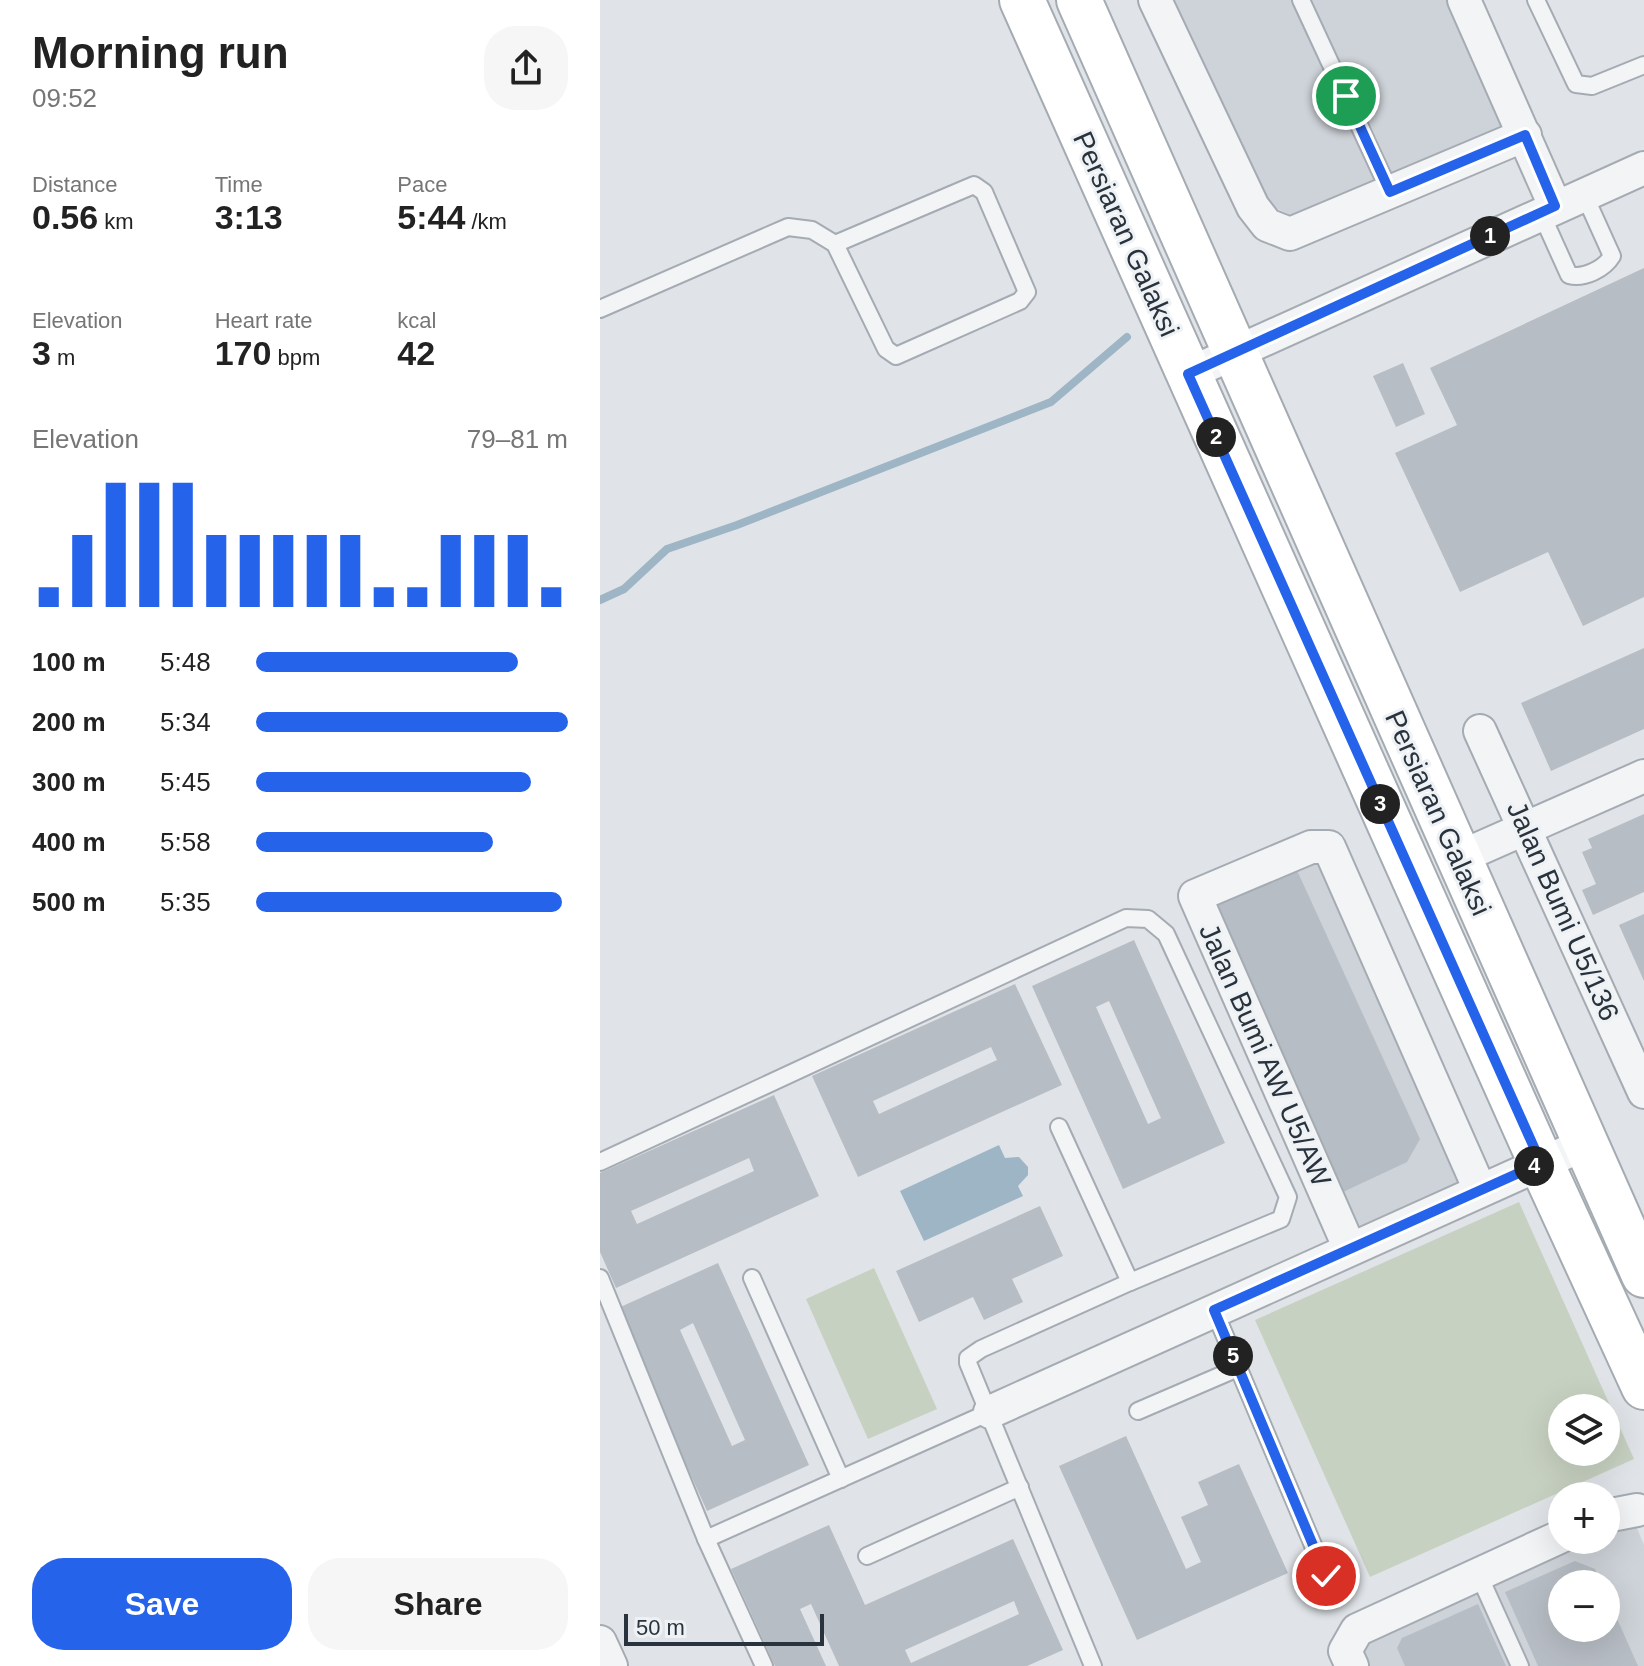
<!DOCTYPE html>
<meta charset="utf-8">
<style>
:root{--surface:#fff;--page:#f6f6f6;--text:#222;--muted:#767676;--accent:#2563eb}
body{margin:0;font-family:Helvetica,sans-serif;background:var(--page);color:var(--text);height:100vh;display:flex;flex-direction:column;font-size:30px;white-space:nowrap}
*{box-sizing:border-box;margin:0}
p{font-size:26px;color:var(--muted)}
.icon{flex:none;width:44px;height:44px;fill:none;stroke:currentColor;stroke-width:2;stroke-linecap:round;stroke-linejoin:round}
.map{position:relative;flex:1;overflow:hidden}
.side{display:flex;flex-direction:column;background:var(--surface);width:600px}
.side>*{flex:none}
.buttons{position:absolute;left:948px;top:1394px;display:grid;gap:16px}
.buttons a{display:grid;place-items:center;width:72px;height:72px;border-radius:50%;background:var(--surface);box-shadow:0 8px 32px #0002;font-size:40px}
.scale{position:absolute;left:24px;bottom:20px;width:200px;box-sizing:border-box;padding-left:8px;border:4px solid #29333e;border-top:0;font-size:22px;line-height:28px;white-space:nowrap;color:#29333e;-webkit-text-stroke:6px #eff2f5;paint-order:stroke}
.pin{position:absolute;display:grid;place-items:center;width:68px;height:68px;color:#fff;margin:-34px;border:4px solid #fff;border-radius:50%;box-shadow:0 2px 8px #0007}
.km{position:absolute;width:40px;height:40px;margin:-20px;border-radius:50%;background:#222;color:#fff;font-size:22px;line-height:40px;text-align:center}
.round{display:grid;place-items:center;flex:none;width:84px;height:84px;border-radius:32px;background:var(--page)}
.overview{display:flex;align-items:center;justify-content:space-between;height:136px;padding:0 32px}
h1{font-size:44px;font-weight:800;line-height:60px}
.metrics{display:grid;grid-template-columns:repeat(3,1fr);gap:12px;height:136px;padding:8px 32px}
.metrics div{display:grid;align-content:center}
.metrics b{font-size:34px;font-weight:800}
.metrics small{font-size:22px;font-weight:400}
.metrics p{font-size:22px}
.chart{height:224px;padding:16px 32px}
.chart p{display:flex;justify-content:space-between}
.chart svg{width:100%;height:144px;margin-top:8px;stroke:var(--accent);stroke-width:6}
.button{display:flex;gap:16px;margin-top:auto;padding:16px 32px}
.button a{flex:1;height:92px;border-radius:32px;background:var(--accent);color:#fff;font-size:32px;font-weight:800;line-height:92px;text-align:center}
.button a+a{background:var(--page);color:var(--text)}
ul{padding:0 32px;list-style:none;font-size:26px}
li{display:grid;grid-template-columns:128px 96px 1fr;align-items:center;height:60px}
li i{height:20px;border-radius:10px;background:var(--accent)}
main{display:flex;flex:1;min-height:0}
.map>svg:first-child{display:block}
.built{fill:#ced3d9;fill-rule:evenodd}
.green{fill:#c7d1c1;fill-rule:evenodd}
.water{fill:#9db5c5}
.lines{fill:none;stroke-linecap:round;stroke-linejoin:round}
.stream{stroke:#9db5c5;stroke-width:8}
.building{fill:#b7bdc4;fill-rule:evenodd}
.lane-casing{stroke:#a5abb2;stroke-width:20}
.street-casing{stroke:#a5abb2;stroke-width:36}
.secondary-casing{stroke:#a5abb2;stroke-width:48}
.lane{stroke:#f2f4f6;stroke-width:16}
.street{stroke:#f2f4f6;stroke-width:32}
.secondary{stroke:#fff;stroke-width:44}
.route-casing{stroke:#fff;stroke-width:16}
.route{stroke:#2563eb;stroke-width:10}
.labels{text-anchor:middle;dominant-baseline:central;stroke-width:6;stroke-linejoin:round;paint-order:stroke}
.street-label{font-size:28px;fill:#29333e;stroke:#eff2f5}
</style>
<main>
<section class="side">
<div class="overview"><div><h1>Morning run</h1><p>09:52</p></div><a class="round"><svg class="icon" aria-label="share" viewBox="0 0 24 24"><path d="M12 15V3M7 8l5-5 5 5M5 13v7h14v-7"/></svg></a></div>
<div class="metrics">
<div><p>Distance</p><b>0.56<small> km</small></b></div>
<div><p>Time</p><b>3:13</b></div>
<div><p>Pace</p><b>5:44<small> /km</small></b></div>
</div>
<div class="metrics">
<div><p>Elevation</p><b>3<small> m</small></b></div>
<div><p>Heart rate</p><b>170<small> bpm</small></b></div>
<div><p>kcal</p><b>42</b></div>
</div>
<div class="chart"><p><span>Elevation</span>79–81 m</p>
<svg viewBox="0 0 160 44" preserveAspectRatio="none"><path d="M5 44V38M15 44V22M25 44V6M35 44V6M45 44V6M55 44V22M65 44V22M75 44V22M85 44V22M95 44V22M105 44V38M115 44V38M125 44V22M135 44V22M145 44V22M155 44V38"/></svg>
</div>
<ul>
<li><b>100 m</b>5:48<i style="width:84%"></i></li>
<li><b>200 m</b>5:34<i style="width:100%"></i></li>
<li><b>300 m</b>5:45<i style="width:88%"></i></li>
<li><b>400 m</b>5:58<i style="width:76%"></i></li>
<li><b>500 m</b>5:35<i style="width:98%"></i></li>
</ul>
<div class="button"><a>Save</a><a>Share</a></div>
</section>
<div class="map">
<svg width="1044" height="1666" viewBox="0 0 1044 1666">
<rect width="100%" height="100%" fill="#e0e4e8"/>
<g class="built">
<polygon points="570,0 851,0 908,128 698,218 664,203"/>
<polygon points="724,857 868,1185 754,1235 608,902"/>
<path d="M1034,1521L1044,1545V1666H761L755,1652L766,1636L976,1540H1006V1526ZM962,1584H1006V1628H962Z"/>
</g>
<g class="green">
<path d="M919,1202L1034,1459L770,1577L655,1320ZM962,1408H1006V1452H962Z"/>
<polygon points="274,1268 337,1409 268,1439 206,1299"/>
</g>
<polygon class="water" points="399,1145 405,1158 419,1157 428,1167 428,1175 418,1186 423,1196 324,1241 300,1191"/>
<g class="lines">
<polyline class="stream" points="0,600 24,589 67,549 137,525 451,402 527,337"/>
</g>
<g class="building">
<polygon points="1044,268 1044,597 983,626 948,552 860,592 795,453 857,425 830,368"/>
<polygon points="803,363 825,414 796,427 773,376"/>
<polygon points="1044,648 1044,729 951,771 921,703"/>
<polygon points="1044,814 1044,892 993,915 982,890 996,884 982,852 992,848 988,839"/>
<polygon points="695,866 820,1139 807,1162 743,1192 612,904"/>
<polygon points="1044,914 1044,981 1019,925"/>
<path d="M534,940L625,1143L523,1189L432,986ZM509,1001L561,1118L548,1124L496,1007Z"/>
<path d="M415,984L462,1085L258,1177L212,1076ZM391,1047L397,1060L279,1114L273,1101Z"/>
<path d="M174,1095L219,1196L16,1288L0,1252V1173ZM149,1158L154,1171L37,1224L31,1211Z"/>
<polygon points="440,1206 463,1256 412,1279 423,1302 384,1320 373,1297 319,1322 296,1271"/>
<path d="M118,1263L209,1465L107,1511L16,1309ZM93,1323L145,1440L132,1446L80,1330Z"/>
<polygon points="526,1436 586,1569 601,1562 581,1517 608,1505 598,1482 639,1464 688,1573 537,1640 459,1466"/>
<path d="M229,1525L265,1605L413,1539L463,1650L427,1666H239L211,1604L200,1609L226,1666H175L131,1569ZM414,1601L419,1614L311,1663L305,1650Z"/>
<polygon points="975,1561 995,1569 1002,1584 962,1584 962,1628 1006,1628 1006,1594 1038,1666 938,1666 905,1592"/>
<polygon points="878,1604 906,1666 805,1666 797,1648 802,1638"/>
</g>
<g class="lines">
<defs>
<g id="lane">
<polyline points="701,0 790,192"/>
<polyline points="936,0 976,84 992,86 1044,65"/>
<path d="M941,213L969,275C984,279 1004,269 1012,256L984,194"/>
<polyline points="0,309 188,227 212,230 235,244 286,349 296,356 420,301 427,292 384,192 374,185 235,244"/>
<polyline points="459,1127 530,1282 381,1349 368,1358 368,1363 493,1666"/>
<polyline points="0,1162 526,918 548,919 566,934 688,1197 681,1219 530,1282"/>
<polyline points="0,1278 106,1539 164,1666"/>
<polyline points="152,1278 241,1479"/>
<polyline points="614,1310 726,1576"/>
<polyline points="538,1411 638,1368"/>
<polyline points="106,1539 390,1412"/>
<polyline points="267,1556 420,1487"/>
<polyline points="878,1573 920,1666"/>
</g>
<g id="street">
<polyline points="555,0 653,207 667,225 690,234 925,135"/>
<polyline points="864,0 955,206"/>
<polyline points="588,374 1044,168"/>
<polyline points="880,731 1044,1092"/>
<polyline points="858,858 1044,776"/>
<polyline points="750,1249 595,896 711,847 729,847 880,1190"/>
<polyline points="390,1412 985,1144"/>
<polyline points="1006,1516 1037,1510"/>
<polyline points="0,1642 11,1666"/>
<polyline points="752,1666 745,1651 757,1630 962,1536"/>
</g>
<g id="secondary">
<polyline points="422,0 941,1163 1044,1387"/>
<polyline points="479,0 1044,1275"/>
</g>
</defs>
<use href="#lane" class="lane-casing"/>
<use href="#street" class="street-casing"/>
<use href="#secondary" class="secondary-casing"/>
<use href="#lane" class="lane"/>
<use href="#street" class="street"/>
<use href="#secondary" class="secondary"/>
</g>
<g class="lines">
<defs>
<polyline id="route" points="726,1576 614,1310 941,1163 588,374 955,206 925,135 790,192 746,96"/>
</defs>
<use href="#route" class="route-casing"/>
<use href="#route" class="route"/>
</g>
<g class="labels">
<g class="street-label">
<text transform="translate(526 234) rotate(66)">Persiaran Galaksi</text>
<text transform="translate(838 813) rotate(66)">Persiaran Galaksi</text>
<text transform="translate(963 911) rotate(66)">Jalan Bumi U5/136</text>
<text transform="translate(665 1055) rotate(66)">Jalan Bumi AW U5/AW</text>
</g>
</g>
</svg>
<div class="buttons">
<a><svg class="icon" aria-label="layers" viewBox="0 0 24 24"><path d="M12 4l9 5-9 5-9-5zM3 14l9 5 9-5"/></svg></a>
<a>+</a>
<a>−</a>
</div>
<div class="scale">50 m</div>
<div class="pin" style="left:746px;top:96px;background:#1e9e55"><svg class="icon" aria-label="arrive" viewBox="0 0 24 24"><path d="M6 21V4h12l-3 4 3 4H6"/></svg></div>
<div class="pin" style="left:726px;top:1576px;background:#d93025"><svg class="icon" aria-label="check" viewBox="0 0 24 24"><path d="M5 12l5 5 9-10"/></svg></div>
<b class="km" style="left:890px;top:236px">1</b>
<b class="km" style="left:616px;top:437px">2</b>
<b class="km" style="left:780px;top:804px">3</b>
<b class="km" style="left:934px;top:1166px">4</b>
<b class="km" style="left:633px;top:1356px">5</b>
</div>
</main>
